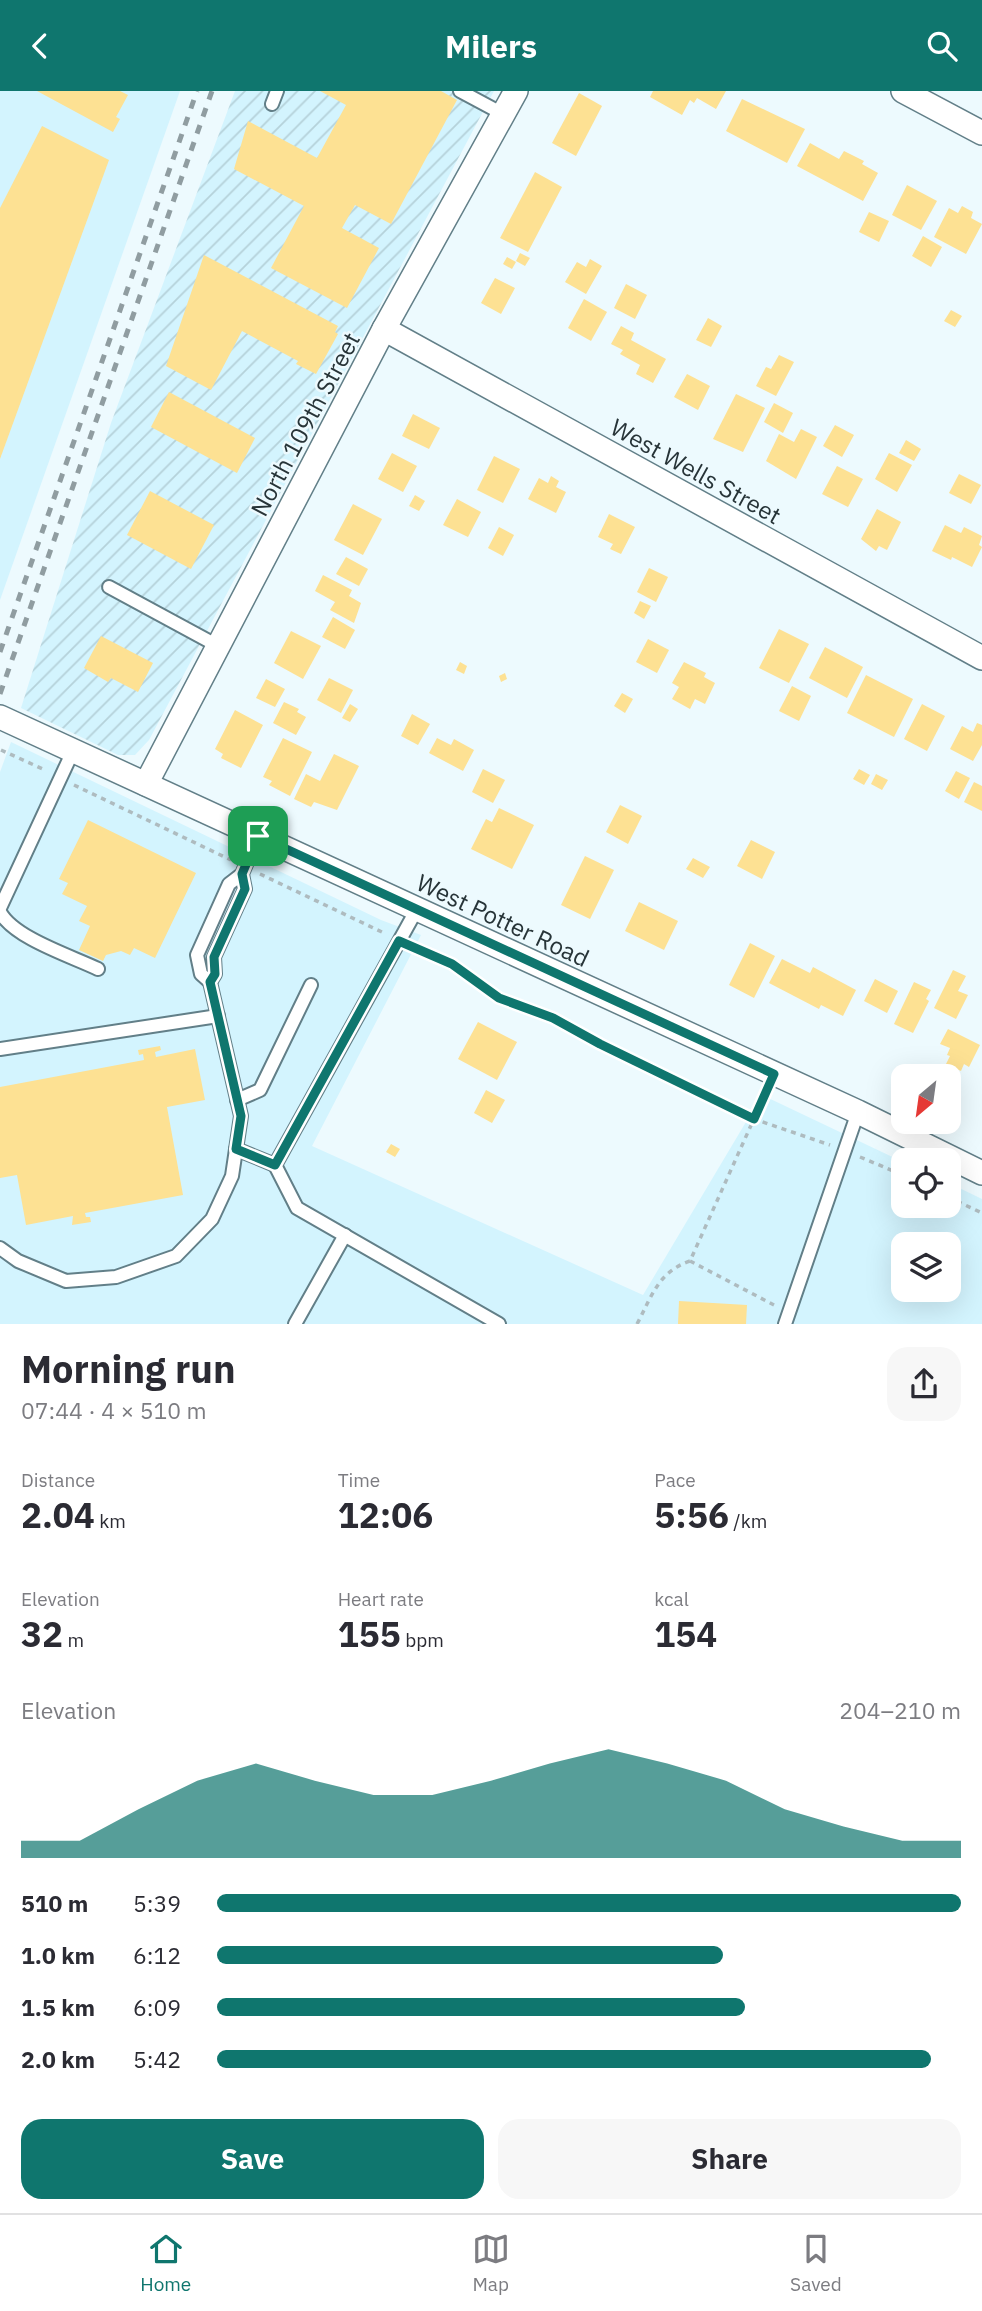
<!DOCTYPE html>
<meta charset="utf-8">
<style>
:root{--surface:#fff;--page:#f7f7f7;--text:#2b2b33;--muted:#7c7c81;--line:#e1e1e2;--accent:#0f766e}
body{margin:0;font-family:"IBM Plex Sans",sans-serif;background:var(--page);color:var(--text);height:100vh;display:flex;flex-direction:column;font-size:26px;white-space:nowrap}
*{box-sizing:border-box;margin:0}
p{font-size:23px;color:var(--muted)}
.icon{flex:none;width:38px;height:38px;fill:none;stroke:currentColor;stroke-width:2;stroke-linecap:round;stroke-linejoin:round}
.map{position:relative;height:1233px;overflow:hidden}
.panel{display:flex;flex-direction:column;background:var(--surface);flex:1}
.panel>*{flex:none}
.needle{width:46px;rotate:209deg}
.buttons{position:absolute;left:891px;top:973px;display:grid;gap:14px}
.buttons a{display:grid;place-items:center;width:70px;height:70px;border-radius:14px;background:var(--surface);box-shadow:0 7px 28px #0002;font-size:35px}
.pin{position:absolute;display:grid;place-items:center;width:60px;height:60px;color:#fff;margin:-30px;border-radius:14px;box-shadow:0 4px 10px #0006}
.round{display:grid;place-items:center;flex:none;width:74px;height:74px;border-radius:21px;background:var(--page)}
.head{display:flex;align-items:center;justify-content:space-between;height:119px;padding:0 21px}
h1{font-size:38px;font-weight:700;line-height:52px}
.stats{display:grid;grid-template-columns:repeat(3,1fr);gap:10px;height:119px;padding:7px 21px}
.stats div{display:grid;align-content:center}
.stats b{font-size:35px;font-weight:700}
.stats small{font-size:19px;font-weight:400}
.stats p{font-size:19px}
.chart{height:196px;padding:14px 21px}
.chart p{display:flex;justify-content:space-between}
.chart svg{width:100%;height:126px;margin-top:7px;fill:var(--accent);opacity:.7}
.action{display:flex;gap:14px;margin-top:auto;padding:14px 21px}
.action a{flex:1;height:80px;border-radius:21px;background:var(--accent);color:#fff;font-size:28px;font-weight:700;line-height:80px;text-align:center}
.action a+a{background:var(--page);color:var(--text)}
ul{padding:0 21px;list-style:none;font-size:23px}
li{display:grid;grid-template-columns:112px 84px 1fr;align-items:center;height:52px}
li i{height:18px;border-radius:9px;background:var(--accent)}
header{display:flex;justify-content:space-between;align-items:center;height:91px;padding:0 21px;background:var(--accent);color:#fff;font-size:32px;font-weight:700}
.dock{display:flex;justify-content:space-around;align-items:center;height:98px;border-top:2px solid var(--line);background:var(--surface);font-size:19px;color:var(--muted)}
.dock a{display:grid;justify-items:center;gap:4px}
.dock .selected{color:var(--accent)}
.map>svg:first-child{display:block}
.built{fill:#d3f4fe;fill-rule:evenodd}
.industrial{fill:url(#industrial-furrows)}
.building{fill:#fde193}
.lines{fill:none;stroke-linecap:round;stroke-linejoin:round}
.lane-casing{stroke:#627f88;stroke-width:16}
.street-casing{stroke:#627f88;stroke-width:26}
.path{stroke:#aebbbf;stroke-width:3.5;stroke-dasharray:5 5;stroke-linecap:butt}
.lane{stroke:#fff;stroke-width:12}
.street{stroke:#fff;stroke-width:23}
.rail{stroke:#909da1;stroke-width:5;stroke-dasharray:9 9;stroke-linecap:butt}
.route-casing{stroke:#fff;stroke-width:14}
.route{stroke:#0f766e;stroke-width:9}
.labels{text-anchor:middle;dominant-baseline:central;stroke-width:5;stroke-linejoin:round;paint-order:stroke}
.street-label{font-size:24px;fill:#273438;stroke:#edfafe}
</style>
<header><svg class="icon" aria-label="back" viewBox="0 0 24 24"><path d="M15 5l-7 7 7 7"/></svg>Milers<svg class="icon" aria-label="search" viewBox="0 0 24 24"><circle cx="10" cy="10" r="6"/><path d="M15 15l6 6"/></svg></header>
<div class="map">
<svg width="982" height="1233" viewBox="0 0 982 1233">
<defs>
<pattern id="industrial-furrows" width="10" height="10" patternUnits="userSpaceOnUse" patternTransform="scale(1.75)"><rect width="10" height="10" fill="#d3f4fe"/><path d="M-1 1l2-2M0 10L10 0M9 11l2-2" fill="none" stroke="#b5d2da"/></pattern>
</defs>
<rect width="100%" height="100%" fill="#edfafe"/>
<g class="built">
<polygon points="0,0 180,0 0,509"/>
<path d="M11,651L381,829L421,844L312,1055L643,1204L762,1004L903,1071V1115H948L949,1092L982,1108V1233H0V681ZM903,1153H948V1199H903Z"/>
</g>
<polygon class="industrial" points="235,0 494,0 149,649 135,664 118,664 21,617 111,332"/>
<g class="building">
<polygon points="37,0 120,0 128,4 116,26 120,28 113,41"/>
<polygon points="320,0 441,0 457,9 391,133 355,114 342,137 379,157 347,217 271,177 304,115 234,78 248,30 317,67 346,14"/>
<polygon points="653,0 726,0 716,18 697,7 694,12 690,9 682,24 650,6"/>
<polygon points="579,2 602,15 576,65 552,52"/>
<polygon points="742,8 805,38 787,72 726,40"/>
<polygon points="42,35 109,69 0,368 0,117"/>
<polygon points="810,52 839,68 844,60 864,70 862,73 878,82 863,110 797,75"/>
<polygon points="535,81 562,96 528,161 500,147"/>
<polygon points="907,94 937,110 921,139 892,124"/>
<polygon points="962,115 973,121 971,127 982,133 966,163 934,146 949,117 958,122"/>
<polygon points="869,121 889,130 879,151 859,141"/>
<polygon points="923,145 942,156 931,176 912,165"/>
<polygon points="520,162 530,167 525,175 516,170"/>
<polygon points="204,164 338,235 335,241 338,243 316,283 296,273 298,270 242,240 211,299 166,275"/>
<polygon points="507,166 516,171 512,178 503,173"/>
<polygon points="590,168 602,175 586,203 565,191 577,171 586,176"/>
<polygon points="495,187 515,197 501,223 481,212"/>
<polygon points="626,193 647,204 635,228 614,217"/>
<polygon points="584,208 607,221 591,250 568,237"/>
<polygon points="951,219 962,225 955,236 944,230"/>
<polygon points="708,227 722,235 711,256 696,249"/>
<polygon points="621,235 634,242 631,249 666,268 653,292 636,283 640,274 620,263 623,259 611,253"/>
<polygon points="779,264 794,271 776,305 756,295 766,276 771,278"/>
<polygon points="687,283 710,295 698,319 674,306"/>
<polygon points="169,301 255,347 237,382 151,336"/>
<polygon points="736,303 765,317 743,361 713,348"/>
<polygon points="774,312 793,322 783,342 764,331"/>
<polygon points="413,323 440,337 429,358 402,345"/>
<polygon points="835,334 854,344 842,366 823,355"/>
<polygon points="801,338 817,346 796,388 766,370 779,343 794,351"/>
<polygon points="906,349 921,358 914,370 899,362"/>
<polygon points="392,362 417,375 403,401 378,388"/>
<polygon points="889,362 912,374 897,401 875,388"/>
<polygon points="494,365 520,378 503,412 477,399"/>
<polygon points="837,375 863,388 848,416 822,403"/>
<polygon points="959,383 981,394 971,413 949,402"/>
<polygon points="551,385 559,390 556,396 566,401 556,422 528,408 539,387 548,392"/>
<polygon points="150,400 214,434 191,478 127,444"/>
<polygon points="415,404 425,410 419,420 409,415"/>
<polygon points="457,408 481,421 468,446 443,434"/>
<polygon points="353,413 382,428 363,464 334,449"/>
<polygon points="877,418 901,431 887,459 879,455 876,460 861,448"/>
<polygon points="609,423 635,436 621,463 610,458 613,453 598,446"/>
<polygon points="945,434 961,442 964,436 982,445 979,454 982,456 972,476 952,466 951,469 932,460"/>
<polygon points="499,436 514,444 503,465 488,457"/>
<polygon points="346,466 368,478 359,495 336,483"/>
<polygon points="649,477 668,486 656,511 637,501"/>
<polygon points="323,484 352,499 349,505 361,512 354,532 330,519 335,511 315,500"/>
<polygon points="640,510 651,515 644,528 634,522"/>
<polygon points="333,526 355,539 345,558 322,546"/>
<polygon points="779,538 809,553 789,592 759,577"/>
<polygon points="291,540 321,555 303,588 274,572"/>
<polygon points="101,545 153,572 138,601 111,587 108,591 84,577"/>
<polygon points="648,548 669,559 657,582 636,571"/>
<polygon points="825,556 863,576 847,607 809,587"/>
<polygon points="460,571 467,575 464,583 456,579"/>
<polygon points="684,571 706,582 704,586 715,592 705,613 695,608 690,618 672,608 679,596 672,592"/>
<polygon points="505,582 507,588 501,591 499,585"/>
<polygon points="866,584 913,608 894,646 847,622"/>
<polygon points="329,587 353,599 341,622 317,609"/>
<polygon points="266,588 285,598 275,616 256,607"/>
<polygon points="792,595 811,605 799,630 779,620"/>
<polygon points="622,602 633,608 625,622 614,615"/>
<polygon points="284,611 299,618 297,621 306,626 296,644 273,632"/>
<polygon points="350,613 358,618 350,631 342,627"/>
<polygon points="922,613 945,625 927,660 904,648"/>
<polygon points="235,619 263,634 241,677 221,667 223,663 215,658"/>
<polygon points="412,623 430,633 418,654 401,645"/>
<polygon points="977,632 982,634 982,654 973,670 950,658 962,635 973,641"/>
<polygon points="283,647 312,661 290,705 269,694 272,690 263,686"/>
<polygon points="437,647 451,654 454,648 474,659 463,680 429,662"/>
<polygon points="334,663 359,675 337,719 314,711 311,716 294,708 306,683 320,690"/>
<polygon points="483,678 505,689 493,712 472,701"/>
<polygon points="859,678 870,684 864,694 853,688"/>
<polygon points="956,680 970,687 959,708 945,700"/>
<polygon points="876,683 888,689 882,699 871,693"/>
<polygon points="974,691 982,695 982,720 964,711"/>
<polygon points="620,714 642,725 628,753 606,741"/>
<polygon points="499,717 534,734 512,778 471,758 486,728 492,731"/>
<polygon points="88,729 196,782 155,867 134,857 130,864 121,860 106,864 103,870 79,859 90,835 79,830 87,815 62,803 68,792 59,788"/>
<polygon points="751,749 775,761 762,788 737,775"/>
<polygon points="585,765 614,779 590,828 561,814"/>
<polygon points="693,767 710,776 703,787 686,778"/>
<polygon points="639,811 678,830 664,859 625,840"/>
<polygon points="750,852 775,865 754,907 729,894"/>
<polygon points="782,868 810,882 813,876 856,899 843,925 821,914 819,918 769,892"/>
<polygon points="953,879 966,885 958,900 968,904 956,928 934,917"/>
<polygon points="875,888 898,900 887,922 864,910"/>
<polygon points="914,891 931,899 926,908 929,910 913,942 894,933"/>
<polygon points="478,931 517,951 497,989 458,968"/>
<polygon points="948,938 980,954 969,976 964,973 961,980 946,973 950,965 947,964 950,957 940,953"/>
<polygon points="160,955 161,959 155,961 156,966 195,958 205,1009 167,1016 183,1104 85,1122 86,1126 90,1126 91,1131 72,1134 73,1125 26,1134 17,1084 0,1087 0,996 144,969 143,963 139,964 138,959"/>
<polygon points="486,999 505,1009 492,1032 474,1022"/>
<polygon points="391,1053 400,1058 395,1066 386,1061"/>
<polygon points="679,1210 747,1214 746,1233 678,1233"/>
</g>
<g class="lines">
<defs>
<g id="lane">
<polyline points="460,0 503,23"/>
<polyline points="272,13 277,0"/>
<polyline points="109,496 218,555"/>
<polyline points="242,783 229,793 197,864 201,883 210,891 215,883 214,866 245,798 242,783 258,745"/>
<polyline points="0,817 73,660"/>
<polyline points="417,818 275,1074 297,1117 499,1233"/>
<path d="M0,821C14,847 71,865 98,878"/>
<polyline points="0,958 218,925"/>
<polyline points="237,1009 260,999 311,894"/>
<polyline points="236,1058 275,1074"/>
<polyline points="0,1157 18,1170 66,1190 116,1186 176,1165 212,1128 232,1085 241,1025 210,891"/>
<polyline points="295,1233 345,1144"/>
<polyline points="785,1233 858,1021"/>
</g>
<g id="street">
<polyline points="903,0 982,42"/>
<polyline points="384,238 982,567"/>
<polyline points="0,626 858,1021 982,1082"/>
<polyline points="146,693 384,238 516,0"/>
</g>
</defs>
<use href="#lane" class="lane-casing"/>
<use href="#street" class="street-casing"/>
<g class="path">
<polyline points="1,659 45,679"/>
<polyline points="74,694 231,769"/>
<polyline points="260,783 386,843"/>
<polyline points="415,857 452,873 499,907 553,927 600,953 754,1028 830,1054"/>
<polyline points="860,1066 903,1084"/>
<polyline points="948,1106 982,1122"/>
<polyline points="690,1170 774,1214"/>
<path d="M637,1233C652,1205 658,1181 690,1170L766,1001"/>
</g>
<use href="#lane" class="lane"/>
<use href="#street" class="street"/>
<g class="rail">
<polyline points="0,561 197,0"/>
<polyline points="0,603 212,0"/>
</g>
</g>
<g class="lines">
<defs>
<polygon id="route" points="258,745 774,983 754,1028 600,953 553,927 499,907 452,873 399,850 275,1074 236,1058 241,1025 210,891 215,883 214,866 245,798 242,783"/>
</defs>
<use href="#route" class="route-casing"/>
<use href="#route" class="route"/>
</g>
<g class="labels">
<g class="street-label">
<text transform="translate(305 333) rotate(-62)">North 109th Street</text>
<text transform="translate(696 380) rotate(29)">West Wells Street</text>
<text transform="translate(503 829) rotate(25)">West Potter Road</text>
</g>
</g>
</svg>
<div class="buttons">
<a><svg class="needle" viewBox="-14 -14 28 28"><path d="M0-13l5 13h-10z" fill="#e53935"/><path d="M0 13l5-13h-10z" fill="#7c7c81"/></svg></a>
<a><svg class="icon" aria-label="locate" viewBox="0 0 24 24"><circle cx="12" cy="12" r="6"/><path d="M12 2v4M12 18v4M2 12h4M18 12h4"/></svg></a>
<a><svg class="icon" aria-label="layers" viewBox="0 0 24 24"><path d="M12 4l9 5-9 5-9-5zM3 14l9 5 9-5"/></svg></a>
</div>
<div class="pin" style="left:258px;top:745px;background:#1e9e55"><svg class="icon" aria-label="arrive" viewBox="0 0 24 24"><path d="M6 21V4h12l-3 4 3 4H6"/></svg></div>
</div>
<section class="panel">
<div class="head"><div><h1>Morning run</h1><p>07:44 · 4 × 510 m</p></div><a class="round"><svg class="icon" aria-label="share" viewBox="0 0 24 24"><path d="M12 15V3M7 8l5-5 5 5M5 13v7h14v-7"/></svg></a></div>
<div class="stats">
<div><p>Distance</p><b>2.04<small> km</small></b></div>
<div><p>Time</p><b>12:06</b></div>
<div><p>Pace</p><b>5:56<small> /km</small></b></div>
</div>
<div class="stats">
<div><p>Elevation</p><b>32<small> m</small></b></div>
<div><p>Heart rate</p><b>155<small> bpm</small></b></div>
<div><p>kcal</p><b>154</b></div>
</div>
<div class="chart"><p><span>Elevation</span>204–210 m</p>
<svg viewBox="0 0 160 44" preserveAspectRatio="none"><path d="M0 44V38L10 38L20 27L30 17L40 11L50 17L60 22L70 22L80 17L90 11L100 6L110 11L120 17L130 27L140 33L150 38L160 38V44z"/></svg>
</div>
<ul>
<li><b>510 m</b>5:39<i style="width:100%"></i></li>
<li><b>1.0 km</b>6:12<i style="width:68%"></i></li>
<li><b>1.5 km</b>6:09<i style="width:71%"></i></li>
<li><b>2.0 km</b>5:42<i style="width:96%"></i></li>
</ul>
<div class="action"><a>Save</a><a>Share</a></div>
</section>
<nav class="dock">
<a class="selected"><svg class="icon" aria-label="home" viewBox="0 0 24 24"><path d="M3 11l9-7 9 7M6 9v11h12V9"/></svg>Home</a>
<a><svg class="icon" aria-label="map" viewBox="0 0 24 24"><path d="M3 6l6-2 6 2 6-2v14l-6 2-6-2-6 2zM9 4v14M15 6v14"/></svg>Map</a>
<a><svg class="icon" aria-label="saved" viewBox="0 0 24 24"><path d="M7 4h10v16l-5-4-5 4z"/></svg>Saved</a>
</nav>
